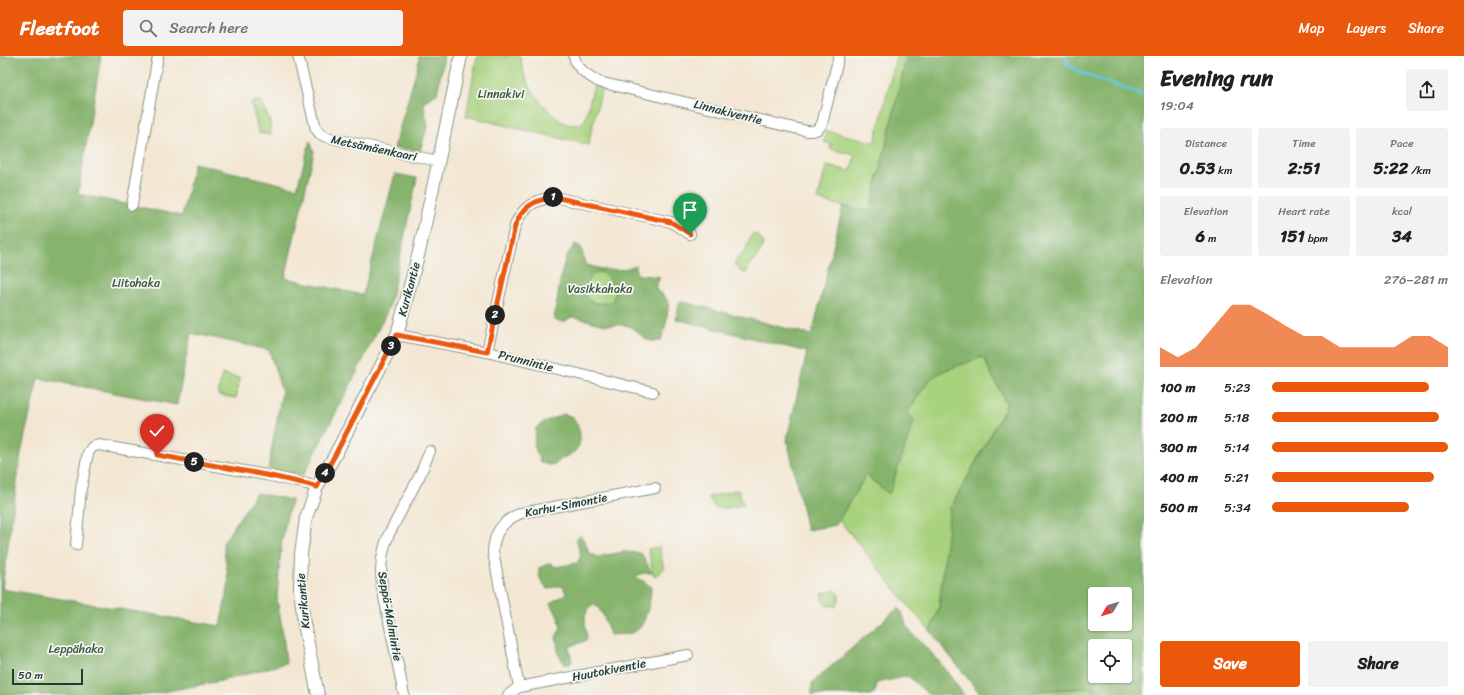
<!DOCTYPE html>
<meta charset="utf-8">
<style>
:root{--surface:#fff;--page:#f2f2f2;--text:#202124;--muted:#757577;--accent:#ea580c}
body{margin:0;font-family:Sriracha,sans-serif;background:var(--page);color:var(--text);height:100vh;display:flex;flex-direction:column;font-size:15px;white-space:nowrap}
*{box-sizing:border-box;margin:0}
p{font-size:13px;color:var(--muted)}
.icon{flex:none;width:22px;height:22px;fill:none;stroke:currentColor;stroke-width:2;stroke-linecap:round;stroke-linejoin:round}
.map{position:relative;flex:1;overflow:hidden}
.side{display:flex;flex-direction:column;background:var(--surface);width:320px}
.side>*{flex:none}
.needle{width:26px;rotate:232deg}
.fabs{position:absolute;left:1088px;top:531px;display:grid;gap:8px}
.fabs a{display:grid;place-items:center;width:44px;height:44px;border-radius:4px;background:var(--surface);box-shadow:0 1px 3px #0004;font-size:20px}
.scale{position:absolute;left:12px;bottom:10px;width:71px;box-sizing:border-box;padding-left:4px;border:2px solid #1f3d34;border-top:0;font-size:11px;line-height:14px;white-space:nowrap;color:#1f3d34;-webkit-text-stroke:3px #f6f6f2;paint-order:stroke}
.pin{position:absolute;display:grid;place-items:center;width:34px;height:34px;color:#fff;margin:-41px -17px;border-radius:50% 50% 50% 0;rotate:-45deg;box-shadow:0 0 4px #0007}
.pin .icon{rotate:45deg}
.km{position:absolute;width:20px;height:20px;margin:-10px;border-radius:50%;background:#222;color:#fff;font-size:11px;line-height:20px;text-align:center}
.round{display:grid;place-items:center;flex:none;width:42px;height:42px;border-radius:4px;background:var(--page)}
.summary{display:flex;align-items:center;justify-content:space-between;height:68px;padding:0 16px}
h1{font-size:22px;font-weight:800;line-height:30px}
.figures{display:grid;grid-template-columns:repeat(3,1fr);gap:6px;height:68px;padding:4px 16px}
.figures div{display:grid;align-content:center;border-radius:4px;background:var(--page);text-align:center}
.figures b{font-size:17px;font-weight:800}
.figures small{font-size:11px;font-weight:400}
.figures p{font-size:11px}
.chart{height:112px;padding:8px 16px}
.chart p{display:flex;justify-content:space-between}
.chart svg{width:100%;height:72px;margin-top:4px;fill:var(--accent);opacity:.7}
.action{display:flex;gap:8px;margin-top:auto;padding:8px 16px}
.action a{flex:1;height:46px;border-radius:4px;background:var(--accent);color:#fff;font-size:16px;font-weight:800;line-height:46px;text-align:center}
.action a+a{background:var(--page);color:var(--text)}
ul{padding:0 16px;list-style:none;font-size:13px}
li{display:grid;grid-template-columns:64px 48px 1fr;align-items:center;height:30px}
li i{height:10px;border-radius:5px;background:var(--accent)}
header{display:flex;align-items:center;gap:24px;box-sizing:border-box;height:56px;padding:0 20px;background:var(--accent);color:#fff}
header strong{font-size:19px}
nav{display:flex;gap:22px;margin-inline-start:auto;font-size:14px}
.search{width:280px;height:36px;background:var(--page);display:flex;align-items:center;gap:10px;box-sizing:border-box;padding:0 14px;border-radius:4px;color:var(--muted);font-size:15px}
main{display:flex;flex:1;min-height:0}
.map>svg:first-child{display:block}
.green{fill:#a8d27e;stroke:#648859}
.forest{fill:#86b46d;stroke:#527850;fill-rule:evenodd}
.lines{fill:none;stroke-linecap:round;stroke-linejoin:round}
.stream{stroke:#62c7df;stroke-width:3}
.minor-casing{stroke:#899284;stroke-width:12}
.major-casing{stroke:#899284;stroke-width:14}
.minor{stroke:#fff;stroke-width:10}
.major{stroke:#fff;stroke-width:12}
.route-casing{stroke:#fff;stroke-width:8}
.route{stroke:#ea580c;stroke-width:5}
.labels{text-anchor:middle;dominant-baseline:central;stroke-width:3.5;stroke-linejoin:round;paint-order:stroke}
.park-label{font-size:12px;fill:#3a5b43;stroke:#f6f6f2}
.street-label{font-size:12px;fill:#1f3d34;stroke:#f6f6f2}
</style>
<header>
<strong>Fleetfoot</strong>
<div class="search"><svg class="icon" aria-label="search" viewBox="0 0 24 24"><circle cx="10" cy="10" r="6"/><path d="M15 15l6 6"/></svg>Search here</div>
<nav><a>Map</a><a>Layers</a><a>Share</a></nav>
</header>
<main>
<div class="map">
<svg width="1144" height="639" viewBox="0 0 1144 639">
<rect width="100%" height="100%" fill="#f6f6f2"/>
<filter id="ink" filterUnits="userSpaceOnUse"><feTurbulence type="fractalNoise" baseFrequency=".025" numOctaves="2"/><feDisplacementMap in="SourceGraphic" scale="8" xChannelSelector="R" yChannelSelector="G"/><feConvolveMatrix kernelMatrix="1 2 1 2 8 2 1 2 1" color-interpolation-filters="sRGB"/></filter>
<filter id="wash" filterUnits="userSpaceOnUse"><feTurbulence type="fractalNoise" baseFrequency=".012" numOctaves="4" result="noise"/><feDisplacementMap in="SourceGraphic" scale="16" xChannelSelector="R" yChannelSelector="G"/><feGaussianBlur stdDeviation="0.9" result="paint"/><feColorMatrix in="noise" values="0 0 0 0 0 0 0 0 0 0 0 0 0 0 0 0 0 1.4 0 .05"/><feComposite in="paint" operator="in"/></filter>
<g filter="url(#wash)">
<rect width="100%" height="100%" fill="#f3e7d3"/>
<g class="green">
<path d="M477,0H520C521,9 524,18 528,27C534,38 555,66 568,68C574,70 581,68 585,64L594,29L602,32L588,89L466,60Z"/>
<polygon points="896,0 907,0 870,157 818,144 826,110 851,115 855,99 830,93 831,88 824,86 827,75 875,86"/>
<polygon points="260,44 270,65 271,79 259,77 251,47"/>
<path d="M753,177L758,180L763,185C763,198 751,204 746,217L741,216L735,208C736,201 743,199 746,192C748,187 750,183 753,177Z"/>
<path d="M598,216H602C612,226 621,232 611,246C606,247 600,248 595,247C578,243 584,222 598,216Z"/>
<path d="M983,301L1007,349L950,453L939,552L930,575C898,539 870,500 839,464L866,419L889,438L908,355L930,323L943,315Z"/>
<polygon points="222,318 240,322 236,342 218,339"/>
<path d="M737,434L739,435L742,445L744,448C734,451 725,454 715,451L708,441Z"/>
<polygon points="659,491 664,513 654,521 648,493"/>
<path d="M835,534L839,538V545L835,551L833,549L827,550C823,547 821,542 823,537L834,535Z"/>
<polygon points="1094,632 1094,639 1036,639 1033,635"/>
</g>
<g class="forest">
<polygon points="0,0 101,0 78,138 182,160 194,107 297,132 310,85 314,96 285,222 363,239 395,118 417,122 389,251 360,310 303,420 268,413 282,336 269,294 191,277 177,349 38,322 21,397 2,533 220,570 229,527 223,487 256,437 292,444 287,460 281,491 277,542 283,578 286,607 225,624 147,639 0,639"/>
<polygon points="419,0 444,0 437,38 424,45 424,50 428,70 420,94 394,92 418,9"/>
<path d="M907,0H1144V639H1094L1093,632L1034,635L1036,639H981L930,575L939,552L950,453L1007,349L983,301L943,315L930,323L908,355L914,366L889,438L866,419L836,469L807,474L787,383L807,296L676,263L680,245L812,279L843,150L870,156ZM1095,538H1125V568H1095ZM1095,590H1125V620H1095Z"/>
<path d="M575,188L581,191L585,208C600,214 620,217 635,209L636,212V217L640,219L660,221L655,232L658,236L662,238L669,246L666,268L661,284C645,289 641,276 629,270C622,268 617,269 610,269C597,269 584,262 571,261L564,266L554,264L561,219L566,201ZM598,216H602C612,226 621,232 611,246C606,247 600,248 595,247C578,243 584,222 598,216Z"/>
<path d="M564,358L573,361C579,371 585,386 574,396C568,401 562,400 556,408L548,409L540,406L534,389L536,372L544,366Z"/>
<path d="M580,479L585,486L589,497L597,501L623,496L641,497L652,517H644L637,519L636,522L645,526L651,531C651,543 646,571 634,576C628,579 617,578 610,579C606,568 604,554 593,548C581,557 586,571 587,584L569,591L572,605L570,608H565L559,600L556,581L561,572L559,563L551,547C555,543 561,542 566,538L563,530H558L548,533C541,526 538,521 539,512L550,507L556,511L577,507L581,500L576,483Z"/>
<polygon points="898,552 902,556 906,569 911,576 938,604 964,639 929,639 908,620 877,627 875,636 871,639 812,639 812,627"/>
</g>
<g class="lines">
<polyline class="stream" points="1066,0 1068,8 1079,16 1144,39"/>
</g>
</g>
<g filter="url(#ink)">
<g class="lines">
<defs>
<g id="minor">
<polyline points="298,0 316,73 320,78 326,81 438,105"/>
<path d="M574,0C576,13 589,20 599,26L807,75C814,75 818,75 822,68L839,0"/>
<polyline points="132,149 158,0"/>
<polyline points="397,279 487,296 653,336"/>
<path d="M487,296L515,170C522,151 534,144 554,141L671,166L690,178"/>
<polyline points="76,489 81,433 88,397 92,391 99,389 266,419 307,428 317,431"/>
<path d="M519,631L493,496C494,475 503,465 521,457L655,432"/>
<polyline points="404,639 382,531 381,515 382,502 385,489 389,478 419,421 430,395"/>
<polyline points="508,639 519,631 688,599"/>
</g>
<polyline id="major" points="318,639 304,568 300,532 301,498 306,462 317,431 335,399 397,279 420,192 461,0"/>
</defs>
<use href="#minor" class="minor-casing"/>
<use href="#major" class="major-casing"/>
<use href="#minor" class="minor"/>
<use href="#major" class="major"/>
</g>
</g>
<g class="lines" filter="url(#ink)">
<defs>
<path id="route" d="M157,399L266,419L307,428L317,431L335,399L397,279L487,296L515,170C522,151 534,144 554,141L671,166L690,178"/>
</defs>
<use href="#route" class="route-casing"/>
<use href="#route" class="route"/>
</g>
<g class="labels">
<g class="park-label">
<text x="501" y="38">Linnakivi</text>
<text x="136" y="227">Liitohaka</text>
<text x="600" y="233">Vasikkahaka</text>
<text x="76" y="593">Leppähaka</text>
</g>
<g class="street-label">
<text transform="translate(728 56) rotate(14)">Linnakiventie</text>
<text transform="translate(374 92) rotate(12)">Metsämäenkaari</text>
<text transform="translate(409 233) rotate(-75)">Kurikantie</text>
<text transform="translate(526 305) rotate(14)">Prunnintie</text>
<text transform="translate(566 449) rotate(-11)">Karhu-Simontie</text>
<text transform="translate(303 545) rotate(-95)">Kurikantie</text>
<text transform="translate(390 560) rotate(80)">Seppä-Malmintie</text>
<text transform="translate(609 614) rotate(-11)">Huutokiventie</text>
</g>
</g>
</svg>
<div class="fabs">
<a><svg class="needle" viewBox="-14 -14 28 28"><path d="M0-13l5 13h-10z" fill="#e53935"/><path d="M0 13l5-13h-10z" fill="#757577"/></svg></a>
<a><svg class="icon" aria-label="locate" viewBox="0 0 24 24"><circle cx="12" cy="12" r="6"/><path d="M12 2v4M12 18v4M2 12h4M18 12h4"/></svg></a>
</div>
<div class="scale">50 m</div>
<div class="pin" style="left:690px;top:178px;background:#1e9e55"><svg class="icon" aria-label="arrive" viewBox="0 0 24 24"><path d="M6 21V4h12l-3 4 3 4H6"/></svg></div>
<div class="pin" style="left:157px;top:399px;background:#d93025"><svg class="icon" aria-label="check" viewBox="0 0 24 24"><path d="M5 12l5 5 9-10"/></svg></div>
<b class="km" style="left:553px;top:141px">1</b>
<b class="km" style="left:495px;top:259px">2</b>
<b class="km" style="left:391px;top:290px">3</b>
<b class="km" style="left:325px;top:417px">4</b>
<b class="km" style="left:194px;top:406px">5</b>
</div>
<section class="side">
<div class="summary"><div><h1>Evening run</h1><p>19:04</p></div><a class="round"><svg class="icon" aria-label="share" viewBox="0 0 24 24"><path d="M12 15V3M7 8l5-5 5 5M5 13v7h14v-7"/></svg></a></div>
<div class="figures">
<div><p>Distance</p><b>0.53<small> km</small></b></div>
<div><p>Time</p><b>2:51</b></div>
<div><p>Pace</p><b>5:22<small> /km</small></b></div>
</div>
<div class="figures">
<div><p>Elevation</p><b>6<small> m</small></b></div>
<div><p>Heart rate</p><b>151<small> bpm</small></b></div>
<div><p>kcal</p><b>34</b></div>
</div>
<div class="chart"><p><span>Elevation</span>276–281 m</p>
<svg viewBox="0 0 160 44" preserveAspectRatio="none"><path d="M0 44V32L10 38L20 32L30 19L40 6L50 6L60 12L70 19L80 25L90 25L100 32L110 32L120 32L130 32L140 25L150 25L160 32V44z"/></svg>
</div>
<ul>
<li><b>100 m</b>5:23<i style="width:89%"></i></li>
<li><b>200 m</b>5:18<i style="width:95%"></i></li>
<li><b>300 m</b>5:14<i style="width:100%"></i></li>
<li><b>400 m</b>5:21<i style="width:92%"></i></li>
<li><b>500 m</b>5:34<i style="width:78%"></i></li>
</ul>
<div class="action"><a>Save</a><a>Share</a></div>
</section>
</main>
